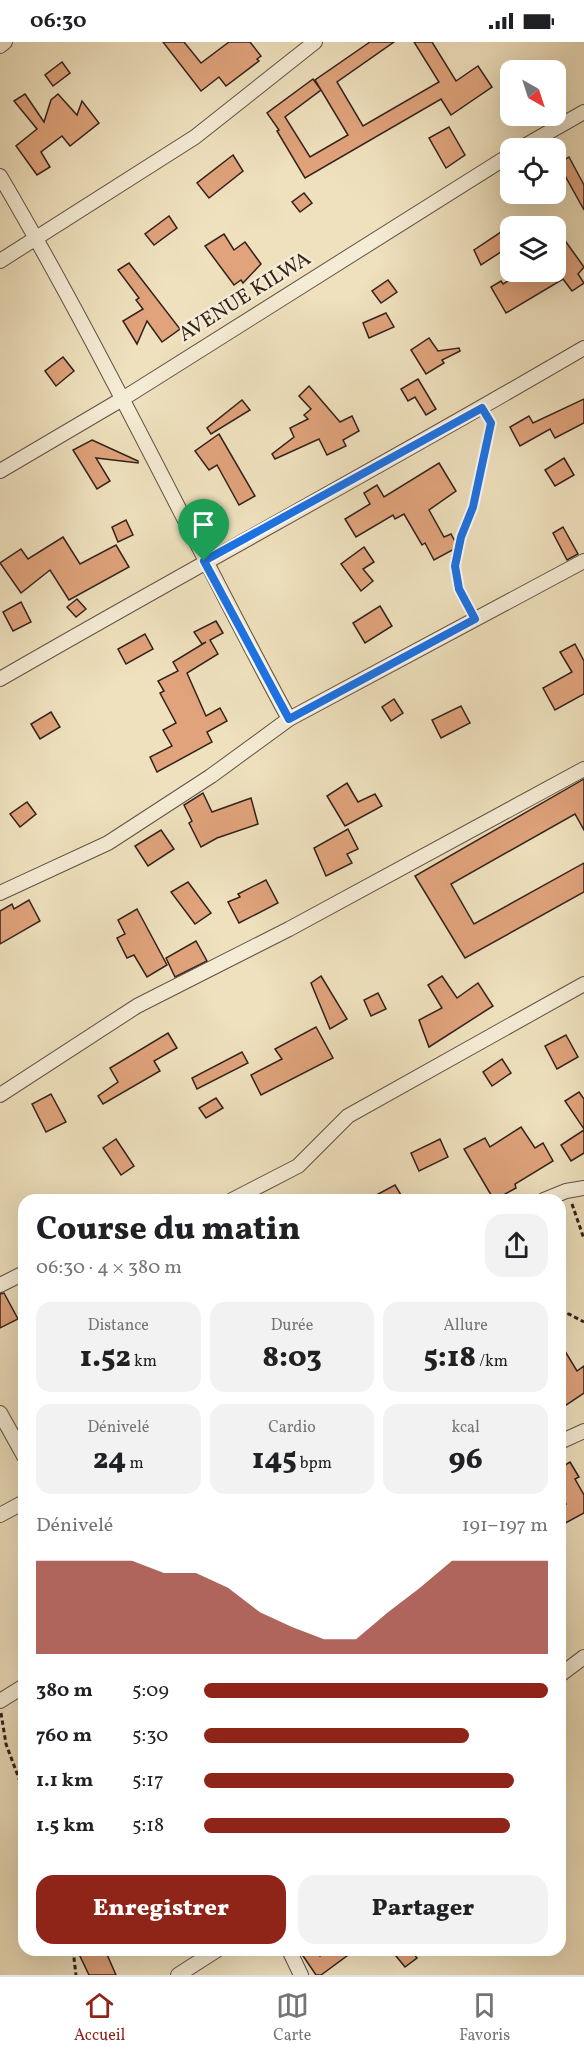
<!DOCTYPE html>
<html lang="fr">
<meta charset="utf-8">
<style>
:root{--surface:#fff;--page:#f2f2f2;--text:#202124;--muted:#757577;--line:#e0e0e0;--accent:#8f2418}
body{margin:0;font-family:Vollkorn,serif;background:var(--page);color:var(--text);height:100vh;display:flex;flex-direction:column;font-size:22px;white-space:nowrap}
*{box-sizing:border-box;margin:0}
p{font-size:20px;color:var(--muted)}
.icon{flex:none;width:33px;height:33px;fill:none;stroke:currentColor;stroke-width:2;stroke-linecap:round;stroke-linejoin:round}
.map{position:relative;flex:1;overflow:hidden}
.panel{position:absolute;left:18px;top:1152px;width:548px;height:762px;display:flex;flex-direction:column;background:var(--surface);border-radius:18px;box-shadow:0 6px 24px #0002}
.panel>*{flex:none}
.needle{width:39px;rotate:141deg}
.fabs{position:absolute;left:500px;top:18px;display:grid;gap:12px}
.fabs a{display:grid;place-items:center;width:66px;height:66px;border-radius:12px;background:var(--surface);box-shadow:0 6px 24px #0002;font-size:30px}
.pin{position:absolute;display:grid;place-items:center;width:51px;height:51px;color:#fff;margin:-62px -26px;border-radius:50% 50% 50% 0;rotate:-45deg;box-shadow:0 0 6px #0007}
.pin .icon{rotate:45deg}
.round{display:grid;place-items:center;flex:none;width:63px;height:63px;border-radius:18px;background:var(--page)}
.head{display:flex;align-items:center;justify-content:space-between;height:102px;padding:0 18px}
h1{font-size:33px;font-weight:800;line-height:45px}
.stats{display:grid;grid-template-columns:repeat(3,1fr);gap:9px;height:102px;padding:6px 18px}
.stats div{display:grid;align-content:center;border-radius:15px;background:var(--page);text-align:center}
.stats b{font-size:30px;font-weight:800}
.stats small{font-size:16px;font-weight:400}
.stats p{font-size:16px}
.chart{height:168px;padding:12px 18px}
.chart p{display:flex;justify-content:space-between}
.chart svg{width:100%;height:108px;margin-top:6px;fill:var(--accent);opacity:.7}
.primary-button{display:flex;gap:12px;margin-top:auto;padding:12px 18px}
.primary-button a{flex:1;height:69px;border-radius:18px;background:var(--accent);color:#fff;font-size:24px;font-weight:800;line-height:69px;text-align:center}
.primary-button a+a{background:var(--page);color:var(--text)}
ul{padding:0 18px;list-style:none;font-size:20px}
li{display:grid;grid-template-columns:96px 72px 1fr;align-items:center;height:45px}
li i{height:15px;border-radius:8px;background:var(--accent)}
.status{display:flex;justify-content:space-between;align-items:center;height:42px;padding:0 30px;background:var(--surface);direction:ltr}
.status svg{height:16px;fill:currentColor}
.menu{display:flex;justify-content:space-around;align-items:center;height:84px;border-top:2px solid var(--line);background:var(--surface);font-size:16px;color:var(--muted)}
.menu a{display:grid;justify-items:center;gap:3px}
.menu .selected{color:var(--accent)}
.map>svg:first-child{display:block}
.building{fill:#e0a37c;stroke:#33221c;stroke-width:1.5}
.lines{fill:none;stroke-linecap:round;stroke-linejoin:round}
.street-casing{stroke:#625244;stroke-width:16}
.path{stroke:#33221c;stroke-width:3;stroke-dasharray:4.5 3;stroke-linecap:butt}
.street{stroke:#f5ecd5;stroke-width:14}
.route-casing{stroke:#fff;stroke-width:12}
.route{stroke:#1a73e8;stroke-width:8}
.labels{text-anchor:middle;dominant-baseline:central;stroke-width:5;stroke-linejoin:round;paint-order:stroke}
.street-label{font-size:21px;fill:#33221c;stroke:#f5ecd5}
</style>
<div class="status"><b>06:30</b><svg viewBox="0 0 49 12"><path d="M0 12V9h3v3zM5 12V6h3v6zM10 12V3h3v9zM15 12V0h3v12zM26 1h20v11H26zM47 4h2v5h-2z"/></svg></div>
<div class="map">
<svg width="584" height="1933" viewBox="0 0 584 1933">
<rect width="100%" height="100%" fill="#efe1be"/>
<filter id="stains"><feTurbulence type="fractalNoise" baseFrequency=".00333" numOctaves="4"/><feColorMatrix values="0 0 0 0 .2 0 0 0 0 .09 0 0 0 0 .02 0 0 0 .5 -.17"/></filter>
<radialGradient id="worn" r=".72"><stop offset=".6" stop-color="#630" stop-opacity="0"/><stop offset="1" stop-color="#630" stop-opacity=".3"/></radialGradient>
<g class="building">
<polygon points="163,0 184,0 201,21 229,0 250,0 261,14 257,17 259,19 226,44 219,35 201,49"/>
<polygon points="370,0 394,0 337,40 363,84 439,40 414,0 432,0 456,39 478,24 492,45 451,73 441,57 305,136 277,89 279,88 267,71 313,37 321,48 285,75 310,115 348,93 315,38"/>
<polygon points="62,20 70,31 53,44 45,33"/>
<polygon points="25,52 44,80 51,58 58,52 77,73 82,59 99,81 70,104 62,94 41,110 50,125 37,133 16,104 37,87 14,59"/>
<polygon points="449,85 465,113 446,126 429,96"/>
<polygon points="233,113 243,129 209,156 197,141"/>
<polygon points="569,115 584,143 584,168 558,121"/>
<polygon points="304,151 312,161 300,170 292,160"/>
<polygon points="169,174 177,186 154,203 145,192"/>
<polygon points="510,184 510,204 481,223 474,208"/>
<polygon points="224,192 234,208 245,200 261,222 243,241 241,238 234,243 205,204"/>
<polygon points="566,200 584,225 578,232 584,241 572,249 563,237 506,271 491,245 501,239 503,242 523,230 555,230 555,225 562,220 555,206"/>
<polygon points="129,221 180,287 162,300 147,279 137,302 123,279 143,267 136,258 139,256 118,228"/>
<polygon points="388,238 397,250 381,261 372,249"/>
<polygon points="386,271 394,285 369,296 363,281"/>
<polygon points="429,296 438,309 459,306 460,309 442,318 444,321 426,332 411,308"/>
<polygon points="63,315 74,329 56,344 45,329"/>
<polygon points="418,337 436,367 426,373 415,355 408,359 401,347"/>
<polygon points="309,344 340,380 352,374 359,389 343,398 346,404 327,413 319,397 275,417 272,412 294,395 290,386 308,377 304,373 311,367 299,354"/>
<polygon points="584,357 584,381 555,396 550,387 520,404 510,385 529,374 533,381"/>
<polygon points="242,358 250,368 211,392 207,386"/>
<polygon points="219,392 255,454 239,463 217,423 209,428 195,409"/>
<polygon points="92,398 138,419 138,421 96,416 110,439 97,447 73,408"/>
<polygon points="564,416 574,433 555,444 545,428"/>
<polygon points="439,421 456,449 429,468 444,495 451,492 458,505 434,518 425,501 422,503 404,472 395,477 393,473 356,495 345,477 370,462 364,451 377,443 384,455"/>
<polygon points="126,478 133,493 118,500 112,485"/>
<polygon points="563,485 578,512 567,518 553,491"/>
<polygon points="63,495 80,522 116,503 129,525 69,558 50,528 21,551 0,521 21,507 28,517"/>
<polygon points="364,505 374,520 363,527 373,539 361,549 341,522"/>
<polygon points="77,557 86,567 76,575 67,565"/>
<polygon points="21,560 31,580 13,589 3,570"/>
<polygon points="380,564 392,584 365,601 353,581"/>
<polygon points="216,579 223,591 210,598 218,612 187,631 206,674 220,666 227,679 207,690 212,700 157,730 150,715 172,704 163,688 176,681 160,651 164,649 158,639 178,629 173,620 206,600 202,602 194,590"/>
<polygon points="145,592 153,607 126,622 118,607"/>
<polygon points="575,602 584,619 584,652 555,668 543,646 572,630 560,610"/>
<polygon points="394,657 403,671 391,679 382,665"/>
<polygon points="461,664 470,681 441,696 432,678"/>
<polygon points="51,670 60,685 40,697 31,682"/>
<polygon points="584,737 584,788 575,772 451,842 474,882 584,821 584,850 465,916 415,834"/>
<polygon points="347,741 358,760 375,752 382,764 345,784 327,754"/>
<polygon points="203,751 212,770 251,756 258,782 217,796 201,805 189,781 192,779 184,763"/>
<polygon points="27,760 36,772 20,785 10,772"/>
<polygon points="348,787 358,807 347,812 352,821 326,834 314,806"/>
<polygon points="161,788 174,807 148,824 135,804"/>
<polygon points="266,838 278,861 239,881 228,860 240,855 238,852"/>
<polygon points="188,840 211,871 195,882 171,850"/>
<polygon points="29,858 40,879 0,902 0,869 12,862 14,867"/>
<polygon points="137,867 167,923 147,935 134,913 127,916 117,896 125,892 118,878"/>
<polygon points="196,899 207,919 175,935 166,916"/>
<polygon points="321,934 347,977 330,987 311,941"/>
<polygon points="442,934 457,956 478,941 493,964 429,1005 419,978 442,966 428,943"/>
<polygon points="378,951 386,967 371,974 364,958"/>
<polygon points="316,985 333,1016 261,1053 251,1033 282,1017 275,1007"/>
<polygon points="168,991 177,1006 154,1019 160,1029 103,1062 98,1054 118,1040 110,1026"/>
<polygon points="566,993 578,1015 557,1027 545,1004"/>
<polygon points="242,1010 248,1021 197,1047 192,1036"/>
<polygon points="502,1017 511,1031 492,1044 483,1030"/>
<polygon points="579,1050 584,1057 584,1087 565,1059"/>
<polygon points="51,1052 66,1080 46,1090 32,1062"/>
<polygon points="216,1056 223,1066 206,1076 199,1066"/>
<polygon points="521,1085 535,1106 543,1101 553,1119 515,1142 516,1146 494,1158 464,1107 485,1096 490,1105"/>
<polygon points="584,1088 584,1111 571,1119 561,1103"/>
<polygon points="116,1097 134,1124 121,1133 103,1106"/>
<polygon points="440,1097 448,1115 419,1129 411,1111"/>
<polygon points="395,1143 404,1158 367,1158"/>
<polygon points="4,1251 18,1277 0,1286 0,1252"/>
<polygon points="560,1301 577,1329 584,1324 584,1351 560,1367"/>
<polygon points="570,1420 579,1435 575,1437 584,1453 584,1471 560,1484 560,1466 566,1462 560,1452 560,1426"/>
<polygon points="88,1908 105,1908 116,1933 89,1933 79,1912"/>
<polygon points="299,1908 316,1908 320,1914 329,1908 355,1908 321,1933 316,1933"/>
<polygon points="403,1908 411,1908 417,1916 405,1925 396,1914"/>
</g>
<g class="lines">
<defs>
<g id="street">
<polyline points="0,4 5,0"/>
<polyline points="521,106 584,70"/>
<path d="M0,134C104,311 191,496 289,677"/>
<polyline points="0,219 195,95 315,0"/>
<polyline points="0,429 124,356 510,113"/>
<path d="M0,637C194,525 391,419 584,306"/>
<polyline points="0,851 108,801 211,734 289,677 584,519"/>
<polyline points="0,1053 137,964 289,887 584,727"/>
<polyline points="232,1158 298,1124 348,1074 584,942"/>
<polyline points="544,1158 566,1149 584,1146"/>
<polyline points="0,1243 24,1231"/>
<polyline points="0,1371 24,1414"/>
<polyline points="560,1400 584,1389"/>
<polyline points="0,1473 24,1460"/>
<polyline points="560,1633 584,1615"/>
<polyline points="0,1659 24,1644"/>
<polyline points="289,1908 301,1933"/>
<polyline points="178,1933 217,1908"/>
</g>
</defs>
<use href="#street" class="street-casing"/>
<g class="path">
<polyline points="468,565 459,547 455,524 461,495 473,465 491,381 488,376"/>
<polyline points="572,1162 584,1197"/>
<polyline points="560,1274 569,1272 584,1280"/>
<polyline points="1,1671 6,1702 24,1750"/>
<polyline points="73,1908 76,1933"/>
</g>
<use href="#street" class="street"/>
</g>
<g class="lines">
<defs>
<polygon id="route" points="482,366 491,381 473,465 461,495 455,524 459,547 475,577 289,677 204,519"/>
</defs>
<use href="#route" class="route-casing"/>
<use href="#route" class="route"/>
</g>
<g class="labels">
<g class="street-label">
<text transform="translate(245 255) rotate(-32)">AVENUE KILWA</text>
</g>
</g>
<rect width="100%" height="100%" filter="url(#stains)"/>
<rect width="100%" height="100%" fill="url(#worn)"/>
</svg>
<div class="fabs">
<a><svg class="needle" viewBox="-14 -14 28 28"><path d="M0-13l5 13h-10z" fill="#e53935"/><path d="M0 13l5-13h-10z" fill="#757577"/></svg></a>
<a><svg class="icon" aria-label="locate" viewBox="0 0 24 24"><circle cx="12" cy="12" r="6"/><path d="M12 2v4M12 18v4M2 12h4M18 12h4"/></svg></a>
<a><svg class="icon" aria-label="layers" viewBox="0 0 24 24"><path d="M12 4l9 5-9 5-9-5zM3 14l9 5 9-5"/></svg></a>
</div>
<div class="pin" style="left:204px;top:519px;background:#1e9e55"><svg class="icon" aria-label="arrive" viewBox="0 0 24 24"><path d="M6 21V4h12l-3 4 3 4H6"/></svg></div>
<section class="panel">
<div class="head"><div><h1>Course du matin</h1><p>06:30 · 4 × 380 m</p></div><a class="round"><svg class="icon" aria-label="share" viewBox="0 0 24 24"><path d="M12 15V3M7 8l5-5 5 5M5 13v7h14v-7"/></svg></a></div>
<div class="stats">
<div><p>Distance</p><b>1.52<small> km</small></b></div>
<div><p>Durée</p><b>8:03</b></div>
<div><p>Allure</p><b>5:18<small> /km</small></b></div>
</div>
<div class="stats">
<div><p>Dénivelé</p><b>24<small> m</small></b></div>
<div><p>Cardio</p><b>145<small> bpm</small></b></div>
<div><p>kcal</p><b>96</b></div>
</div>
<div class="chart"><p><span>Dénivelé</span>191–197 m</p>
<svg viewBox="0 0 160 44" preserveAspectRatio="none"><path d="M0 44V6L10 6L20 6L30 6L40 11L50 11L60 17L70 27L80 33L90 38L100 38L110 27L120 17L130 6L140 6L150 6L160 6V44z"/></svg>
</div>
<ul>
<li><b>380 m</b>5:09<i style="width:100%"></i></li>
<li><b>760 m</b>5:30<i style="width:77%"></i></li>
<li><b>1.1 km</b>5:17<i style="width:90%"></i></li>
<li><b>1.5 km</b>5:18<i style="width:89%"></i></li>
</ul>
<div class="primary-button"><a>Enregistrer</a><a>Partager</a></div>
</section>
</div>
<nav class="menu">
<a class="selected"><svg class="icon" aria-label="home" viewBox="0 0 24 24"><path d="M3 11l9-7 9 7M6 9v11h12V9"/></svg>Accueil</a>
<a><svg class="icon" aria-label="map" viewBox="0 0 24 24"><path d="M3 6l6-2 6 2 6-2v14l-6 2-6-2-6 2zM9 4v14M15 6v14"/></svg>Carte</a>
<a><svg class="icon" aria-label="saved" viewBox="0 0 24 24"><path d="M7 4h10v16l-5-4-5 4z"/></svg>Favoris</a>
</nav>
